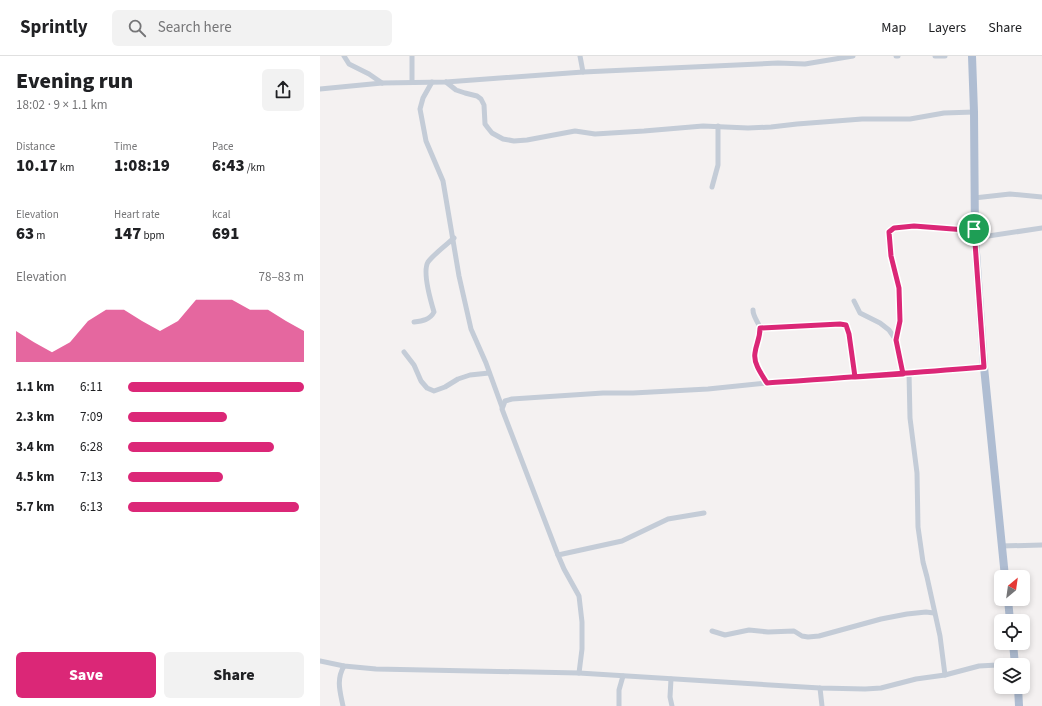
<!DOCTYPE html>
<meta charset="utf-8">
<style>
:root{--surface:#fff;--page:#f2f2f2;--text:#202124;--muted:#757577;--line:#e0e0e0;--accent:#db2777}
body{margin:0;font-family:"Source Sans 3",sans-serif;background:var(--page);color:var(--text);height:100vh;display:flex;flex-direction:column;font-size:15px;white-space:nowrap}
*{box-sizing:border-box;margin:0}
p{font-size:13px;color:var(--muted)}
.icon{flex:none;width:22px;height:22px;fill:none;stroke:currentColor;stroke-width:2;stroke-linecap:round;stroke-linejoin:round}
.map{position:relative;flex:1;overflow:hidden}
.drawer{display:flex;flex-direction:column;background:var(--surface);width:320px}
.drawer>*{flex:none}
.needle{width:26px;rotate:29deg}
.tools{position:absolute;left:674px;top:514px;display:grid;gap:8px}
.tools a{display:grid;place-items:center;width:36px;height:36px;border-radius:6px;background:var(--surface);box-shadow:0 2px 6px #0003;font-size:20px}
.pin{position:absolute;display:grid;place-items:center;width:34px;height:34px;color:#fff;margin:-17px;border:2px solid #fff;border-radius:50%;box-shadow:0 1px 4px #0007}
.round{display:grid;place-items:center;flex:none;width:42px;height:42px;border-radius:6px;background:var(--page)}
.overview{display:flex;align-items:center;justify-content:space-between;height:68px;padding:0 16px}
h1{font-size:22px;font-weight:800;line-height:30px}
.metrics{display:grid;grid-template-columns:repeat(3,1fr);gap:6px;height:68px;padding:4px 16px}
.metrics div{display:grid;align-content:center}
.metrics b{font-size:17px;font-weight:800}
.metrics small{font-size:11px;font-weight:400}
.metrics p{font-size:11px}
.chart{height:112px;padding:8px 16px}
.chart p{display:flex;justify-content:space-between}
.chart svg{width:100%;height:72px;margin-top:4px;fill:var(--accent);opacity:.7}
.cta{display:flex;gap:8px;margin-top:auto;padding:8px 16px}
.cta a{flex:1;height:46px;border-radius:6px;background:var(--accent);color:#fff;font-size:16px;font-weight:800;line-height:46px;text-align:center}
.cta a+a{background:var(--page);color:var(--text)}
ul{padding:0 16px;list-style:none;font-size:13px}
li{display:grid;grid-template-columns:64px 48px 1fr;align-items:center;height:30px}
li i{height:10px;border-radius:5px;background:var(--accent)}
header{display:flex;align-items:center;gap:24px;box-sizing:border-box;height:56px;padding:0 20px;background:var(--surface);border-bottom:1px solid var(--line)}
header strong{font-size:19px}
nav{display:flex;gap:22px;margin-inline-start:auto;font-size:14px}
.search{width:280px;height:36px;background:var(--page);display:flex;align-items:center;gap:10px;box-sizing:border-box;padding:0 14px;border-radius:6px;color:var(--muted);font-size:15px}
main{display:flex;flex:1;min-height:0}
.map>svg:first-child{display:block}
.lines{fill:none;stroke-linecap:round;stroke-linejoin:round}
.street{stroke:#c4ccd7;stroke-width:5}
.primary{stroke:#afbdd2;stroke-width:8}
.route-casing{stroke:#fff;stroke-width:8}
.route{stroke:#db2777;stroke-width:5}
</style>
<header>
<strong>Sprintly</strong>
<div class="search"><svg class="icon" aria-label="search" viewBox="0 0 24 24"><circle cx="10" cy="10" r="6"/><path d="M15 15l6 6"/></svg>Search here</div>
<nav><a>Map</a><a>Layers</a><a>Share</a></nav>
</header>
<main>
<section class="drawer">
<div class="overview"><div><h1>Evening run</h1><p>18:02 · 9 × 1.1 km</p></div><a class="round"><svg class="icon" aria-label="share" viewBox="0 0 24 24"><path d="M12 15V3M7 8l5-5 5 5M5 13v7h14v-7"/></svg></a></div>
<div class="metrics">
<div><p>Distance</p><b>10.17<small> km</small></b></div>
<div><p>Time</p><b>1:08:19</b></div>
<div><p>Pace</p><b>6:43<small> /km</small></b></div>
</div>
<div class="metrics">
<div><p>Elevation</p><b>63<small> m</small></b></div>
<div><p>Heart rate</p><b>147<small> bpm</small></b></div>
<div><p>kcal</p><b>691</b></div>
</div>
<div class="chart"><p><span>Elevation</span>78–83 m</p>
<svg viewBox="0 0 160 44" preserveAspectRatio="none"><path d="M0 44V25L10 32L20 38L30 32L40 19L50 12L60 12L70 19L80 25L90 19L100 6L110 6L120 6L130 12L140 12L150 19L160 25V44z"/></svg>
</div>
<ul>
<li><b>1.1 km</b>6:11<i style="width:100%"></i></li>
<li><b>2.3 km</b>7:09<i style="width:56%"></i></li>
<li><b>3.4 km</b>6:28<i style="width:83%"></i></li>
<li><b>4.5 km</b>7:13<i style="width:54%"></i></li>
<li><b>5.7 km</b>6:13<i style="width:97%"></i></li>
</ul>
<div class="cta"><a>Save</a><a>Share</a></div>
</section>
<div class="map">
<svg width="722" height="650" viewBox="0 0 722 650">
<rect width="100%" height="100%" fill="#f4f1f1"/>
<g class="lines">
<g class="street">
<polyline points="24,0 29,8 49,18 62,27"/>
<polyline points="260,0 263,16"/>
<polyline points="576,0 578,0"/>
<polyline points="615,0 625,0"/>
<polyline points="92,26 92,0"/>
<polyline points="112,26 103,42 100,53 106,85 123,125 139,220 151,273 166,307 182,351"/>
<polyline points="126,26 136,34 145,37 157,40 161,43 164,49 165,68 168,72 172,77 183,83 194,85 207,84 255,75 275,78 324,75 383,70 428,72 451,71 477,68 542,63 590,63 624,57 654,56"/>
<polyline points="0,33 62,27 126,26 263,16 458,7 485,8 533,0"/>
<polyline points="392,131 398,109 398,70"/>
<polyline points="654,142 690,138 722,141"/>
<polyline points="655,182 722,172"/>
<polyline points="534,245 540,257 560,267 569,274 576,284 583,318"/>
<path d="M433,254C433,262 440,267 440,274C440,284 435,291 435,298C434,308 442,319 447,327"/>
<path d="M94,266C102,265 110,264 114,256C111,246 102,216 108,206C114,198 126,189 134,182"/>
<polyline points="440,272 520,268 526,269 529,278 535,321"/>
<path d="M576,284C582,263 581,237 576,216C572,202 569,191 569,176C571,175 572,173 574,172C586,166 636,176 654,173"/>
<polyline points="84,296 94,309 101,325 107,332 114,335 125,331 138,323 150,319 169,317"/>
<polyline points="589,317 590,362 597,417 598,471 603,506 607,521 620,580 625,619"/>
<polyline points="681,490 722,489"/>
<polyline points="238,499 182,353 185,345 192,343 283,337 313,337 388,333 447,327 664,311"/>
<polyline points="392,575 405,579 429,574 448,576 474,575 482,580 488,581 499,580 561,563 587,558 606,556 614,557"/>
<polyline points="0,605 24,610 56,613 259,617 500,632 545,633 561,632 596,623 625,619 659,610 695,608"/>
<polyline points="259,617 262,593 262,566 259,540 244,513 238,499 302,485 348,463 384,457"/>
<polyline points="351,623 350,641 352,650"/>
<polyline points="500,632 502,650"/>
<path d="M23,650C20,635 16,624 24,610"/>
<polyline points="299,650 299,634 303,620"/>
</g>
<g class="primary">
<polyline points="652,0 654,56 655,182 664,311 685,521"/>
<polyline points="688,543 690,565"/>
<polyline points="693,587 695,609"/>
<polyline points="698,631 699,650"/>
</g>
</g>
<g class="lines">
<defs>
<path id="route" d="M654,173L664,311C592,317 519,322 447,327C442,319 433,307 435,297C436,288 440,283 440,272L520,268L526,269L529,278L535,321L583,318L576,284L580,265L579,232L571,200L569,176L574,172L594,170L646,174L654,173"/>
</defs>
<use href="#route" class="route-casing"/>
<use href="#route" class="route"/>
</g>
</svg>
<div class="tools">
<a><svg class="needle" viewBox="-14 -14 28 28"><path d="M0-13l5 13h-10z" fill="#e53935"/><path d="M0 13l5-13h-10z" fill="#757577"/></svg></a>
<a><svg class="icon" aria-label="locate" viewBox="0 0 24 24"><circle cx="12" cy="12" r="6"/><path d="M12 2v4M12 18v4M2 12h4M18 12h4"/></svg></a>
<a><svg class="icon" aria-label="layers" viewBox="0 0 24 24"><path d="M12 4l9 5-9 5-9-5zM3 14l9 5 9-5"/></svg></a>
</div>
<div class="pin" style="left:654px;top:173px;background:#1e9e55"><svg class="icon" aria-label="arrive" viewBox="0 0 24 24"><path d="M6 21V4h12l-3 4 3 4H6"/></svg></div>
</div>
</main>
